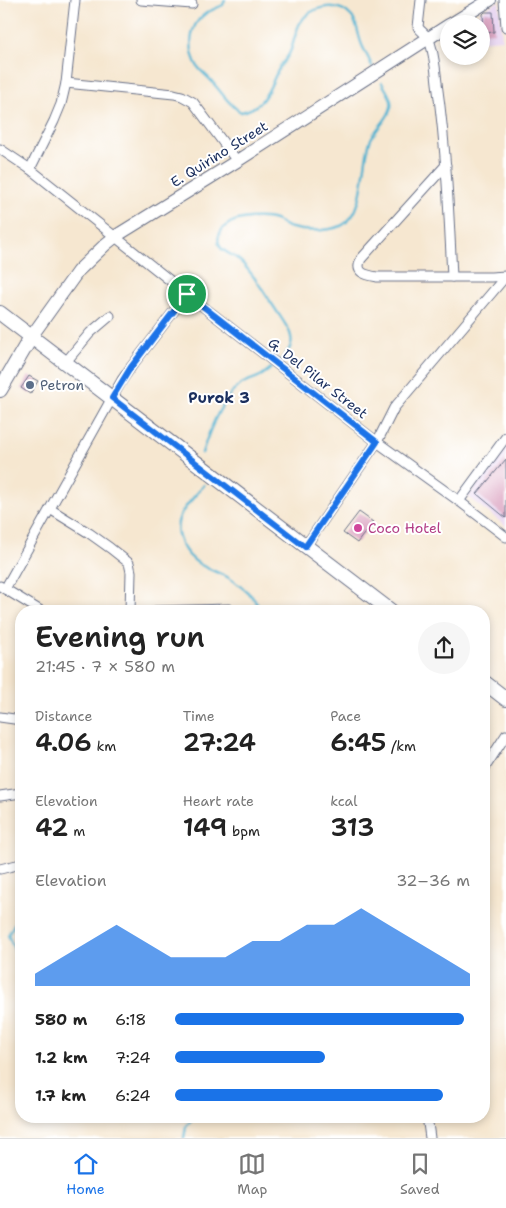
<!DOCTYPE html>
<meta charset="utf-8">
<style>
:root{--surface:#fff;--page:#f6f6f6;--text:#222;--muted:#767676;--line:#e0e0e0;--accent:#1a73e8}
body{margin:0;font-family:"Shantell Sans",sans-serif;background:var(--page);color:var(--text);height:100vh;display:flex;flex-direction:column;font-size:19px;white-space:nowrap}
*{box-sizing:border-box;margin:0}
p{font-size:16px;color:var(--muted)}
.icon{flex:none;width:28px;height:28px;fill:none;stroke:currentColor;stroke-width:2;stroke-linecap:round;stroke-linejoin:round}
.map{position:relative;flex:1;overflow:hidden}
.details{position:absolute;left:15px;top:605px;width:475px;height:518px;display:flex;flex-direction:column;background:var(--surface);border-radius:20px;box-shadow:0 2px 8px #0003}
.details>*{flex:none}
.tools{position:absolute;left:440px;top:15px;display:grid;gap:10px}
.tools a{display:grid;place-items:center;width:50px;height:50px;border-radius:50%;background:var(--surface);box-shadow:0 2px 8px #0003;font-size:25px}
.pin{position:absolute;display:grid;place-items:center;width:42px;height:42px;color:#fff;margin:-21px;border:2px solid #fff;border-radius:50%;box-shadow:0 1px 5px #0007}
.round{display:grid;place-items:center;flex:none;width:52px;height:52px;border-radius:26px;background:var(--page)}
.overview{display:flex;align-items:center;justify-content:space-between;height:85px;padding:0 20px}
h1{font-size:28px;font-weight:600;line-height:38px}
.stats{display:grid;grid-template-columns:repeat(3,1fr);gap:8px;height:85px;padding:5px 20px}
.stats div{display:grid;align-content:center}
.stats b{font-size:25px;font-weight:600}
.stats small{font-size:14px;font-weight:400}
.stats p{font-size:14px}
.chart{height:140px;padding:10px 20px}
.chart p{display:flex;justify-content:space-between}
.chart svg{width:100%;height:90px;margin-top:5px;fill:var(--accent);opacity:.7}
ul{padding:0 20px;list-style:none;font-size:16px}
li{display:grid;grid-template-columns:80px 60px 1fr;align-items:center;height:38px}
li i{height:12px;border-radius:6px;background:var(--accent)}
.dock{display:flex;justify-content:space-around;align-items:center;height:70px;border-top:1px solid var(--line);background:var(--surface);font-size:14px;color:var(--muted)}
.dock a{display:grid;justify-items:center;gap:2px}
.dock .current{color:var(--accent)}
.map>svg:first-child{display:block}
.built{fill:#e6d2f0}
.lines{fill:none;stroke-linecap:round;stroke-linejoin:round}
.stream{stroke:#51b2d0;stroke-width:2.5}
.building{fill:#d89bbc}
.minor-casing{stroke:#686f86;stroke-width:11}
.secondary-casing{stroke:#686f86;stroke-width:14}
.primary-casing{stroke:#686f86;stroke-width:16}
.minor{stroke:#fff;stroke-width:9}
.secondary{stroke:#fff;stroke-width:12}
.primary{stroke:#fff;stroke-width:14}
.route-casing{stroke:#fff;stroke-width:10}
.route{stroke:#1a73e8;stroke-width:6}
.service-dot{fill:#5c6f8a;stroke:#fff;stroke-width:2}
.hotel-dot{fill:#d1479c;stroke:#fff;stroke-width:2}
.labels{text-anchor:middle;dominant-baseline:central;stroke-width:4;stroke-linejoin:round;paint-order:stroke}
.street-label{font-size:14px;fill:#1b2f5e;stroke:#fff}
.service-label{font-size:14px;fill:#4e5e75;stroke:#fff;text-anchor:start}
.hotel-label{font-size:14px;fill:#b23c85;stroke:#fff;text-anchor:start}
.neighbourhood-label{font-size:15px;font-weight:bold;fill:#1b2f5e;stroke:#fff}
</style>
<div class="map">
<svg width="506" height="1138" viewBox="0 0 506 1138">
<rect width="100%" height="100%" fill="#fff"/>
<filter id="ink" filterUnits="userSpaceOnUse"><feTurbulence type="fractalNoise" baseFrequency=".02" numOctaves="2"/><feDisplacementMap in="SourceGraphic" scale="10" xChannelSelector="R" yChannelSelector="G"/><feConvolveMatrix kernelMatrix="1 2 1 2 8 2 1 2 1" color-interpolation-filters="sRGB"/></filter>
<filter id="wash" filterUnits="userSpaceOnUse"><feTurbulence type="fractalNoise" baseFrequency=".0096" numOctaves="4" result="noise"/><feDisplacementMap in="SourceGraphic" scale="20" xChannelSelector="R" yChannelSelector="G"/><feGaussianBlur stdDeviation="1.12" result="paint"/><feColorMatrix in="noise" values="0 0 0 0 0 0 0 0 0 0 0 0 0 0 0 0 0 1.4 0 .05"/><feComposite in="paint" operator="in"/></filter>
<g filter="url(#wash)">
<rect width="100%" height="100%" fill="#f6e7d0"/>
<g class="built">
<polygon points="499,1 502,39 481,41 481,24 479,24 479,13"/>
<polygon points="506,446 506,526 468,497"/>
</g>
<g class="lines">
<g class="stream">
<path d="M225,0L223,5C217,8 210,10 205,14C188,26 188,50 198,67C202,73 210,78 214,84C223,94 229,105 241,112C267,107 269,85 281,65C284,61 288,57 290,52C294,43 295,32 300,23C310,6 338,0 352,17C358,25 358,36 362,45C365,52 369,59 372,66"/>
<path d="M281,360C285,355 290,351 291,344C292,341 291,336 290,333C286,324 279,315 274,307C263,291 254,274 240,261C235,256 226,253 221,248C215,240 220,230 227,225C237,217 263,216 275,220C281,222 285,227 292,228C303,231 318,231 330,229C334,228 341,227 344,224C367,210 361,162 371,139C376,128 389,119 391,107C393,99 386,90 382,83"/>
<path d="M202,453C209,431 221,399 240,385C246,381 255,379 262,375C265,373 268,371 271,368"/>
<path d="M204,485C197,494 184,507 180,516C172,534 184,555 201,565C210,570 220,573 229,578C242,587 255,596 261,611"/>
<polyline points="21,912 8,935 21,965"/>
<polyline points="184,1138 186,1127 195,1116"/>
</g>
</g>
<g id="blocks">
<g class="building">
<polygon points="485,12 493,12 494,32 484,33 483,14"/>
<polygon points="29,376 38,381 30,394 21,388"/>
<polygon points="506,459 506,518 477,494"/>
<polygon points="359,512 373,522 357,543 343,533"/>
</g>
</g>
</g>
<g filter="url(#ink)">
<use href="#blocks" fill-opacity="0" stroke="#686f86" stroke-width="1"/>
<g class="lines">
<defs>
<g id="minor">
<polyline points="141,0 192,4"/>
<path d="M421,0L418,27C421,32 426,34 428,38C433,47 436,73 437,83C446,147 449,212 452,277"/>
<polyline points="504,0 506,27"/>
<polyline points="66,83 174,94 182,96 193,102 237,161"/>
<polyline points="0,149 30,169 187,294 377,442 459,501 506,537"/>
<path d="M446,165L361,259C354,273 366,275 377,277H491L506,276"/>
<polyline points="30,169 54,121 61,104 66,83 75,0"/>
<polyline points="65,363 90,333 110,316"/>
<polyline points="459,501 506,437"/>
<polyline points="50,509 89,533 110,548 129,563 131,572 130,611"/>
<polyline points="305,547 377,442 394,408 506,276"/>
<polyline points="0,586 41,611"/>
<polyline points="5,589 122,380 131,367 187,294"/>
<polyline points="155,611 229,609"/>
<polyline points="0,717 21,720"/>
<polyline points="484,769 506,735"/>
<polyline points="0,796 21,793"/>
<polyline points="0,869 21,864"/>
<polyline points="427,1116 430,1138"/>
</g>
<g id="secondary">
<polyline points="451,24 490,0"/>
<polyline points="31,337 78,271 106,244 116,236 237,161 449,25"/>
</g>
<g id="primary">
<polyline points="0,313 391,611"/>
<polyline points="0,390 31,337"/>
<polyline points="484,682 506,699"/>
</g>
</defs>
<use href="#minor" class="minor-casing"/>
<use href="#secondary" class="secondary-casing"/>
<use href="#primary" class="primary-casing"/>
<use href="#minor" class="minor"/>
<use href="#secondary" class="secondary"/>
<use href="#primary" class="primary"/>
</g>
</g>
<g class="lines" filter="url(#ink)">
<defs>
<polygon id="route" points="187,294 377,442 305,547 112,398 131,367"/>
</defs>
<use href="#route" class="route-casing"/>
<use href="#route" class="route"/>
</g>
<circle class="service-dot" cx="30" cy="385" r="5"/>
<circle class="hotel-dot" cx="358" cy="528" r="5"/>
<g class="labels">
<g class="street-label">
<text transform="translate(219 154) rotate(-32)">E. Quirino Street</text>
<text transform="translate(318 378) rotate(38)">G. Del Pilar Street</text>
</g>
<g class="service-label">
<text x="40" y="385">Petron</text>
</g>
<g class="hotel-label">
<text x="368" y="528">Coco Hotel</text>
</g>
<g class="neighbourhood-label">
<text x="219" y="398">Purok 3</text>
</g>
</g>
</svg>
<div class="tools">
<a><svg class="icon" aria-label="layers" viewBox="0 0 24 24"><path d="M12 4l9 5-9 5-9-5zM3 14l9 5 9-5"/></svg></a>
</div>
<div class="pin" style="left:187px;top:294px;background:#1e9e55"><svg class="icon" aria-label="arrive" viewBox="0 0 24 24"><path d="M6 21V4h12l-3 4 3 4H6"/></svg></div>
<section class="details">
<div class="overview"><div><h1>Evening run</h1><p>21:45 · 7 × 580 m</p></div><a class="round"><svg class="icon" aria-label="share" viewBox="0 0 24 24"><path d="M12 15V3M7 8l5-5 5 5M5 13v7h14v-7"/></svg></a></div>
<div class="stats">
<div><p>Distance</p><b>4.06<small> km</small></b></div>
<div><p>Time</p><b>27:24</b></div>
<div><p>Pace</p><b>6:45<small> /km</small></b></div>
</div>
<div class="stats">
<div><p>Elevation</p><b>42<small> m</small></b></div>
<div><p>Heart rate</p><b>149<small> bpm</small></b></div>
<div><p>kcal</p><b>313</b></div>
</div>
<div class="chart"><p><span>Elevation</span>32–36 m</p>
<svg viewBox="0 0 160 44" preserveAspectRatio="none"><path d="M0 44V38L10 30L20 22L30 14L40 22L50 30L60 30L70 30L80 22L90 22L100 14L110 14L120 6L130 14L140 22L150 30L160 38V44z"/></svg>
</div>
<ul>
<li><b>580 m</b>6:18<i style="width:98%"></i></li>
<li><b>1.2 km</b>7:24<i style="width:51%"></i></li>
<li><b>1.7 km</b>6:24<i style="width:91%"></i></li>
</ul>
</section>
</div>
<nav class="dock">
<a class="current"><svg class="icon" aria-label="home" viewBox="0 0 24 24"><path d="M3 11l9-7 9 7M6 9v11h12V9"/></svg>Home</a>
<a><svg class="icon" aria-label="map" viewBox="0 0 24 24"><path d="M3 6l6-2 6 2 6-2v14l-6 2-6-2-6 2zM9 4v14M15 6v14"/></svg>Map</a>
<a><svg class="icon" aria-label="saved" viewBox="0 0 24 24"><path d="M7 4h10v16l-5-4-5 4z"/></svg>Saved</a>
</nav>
